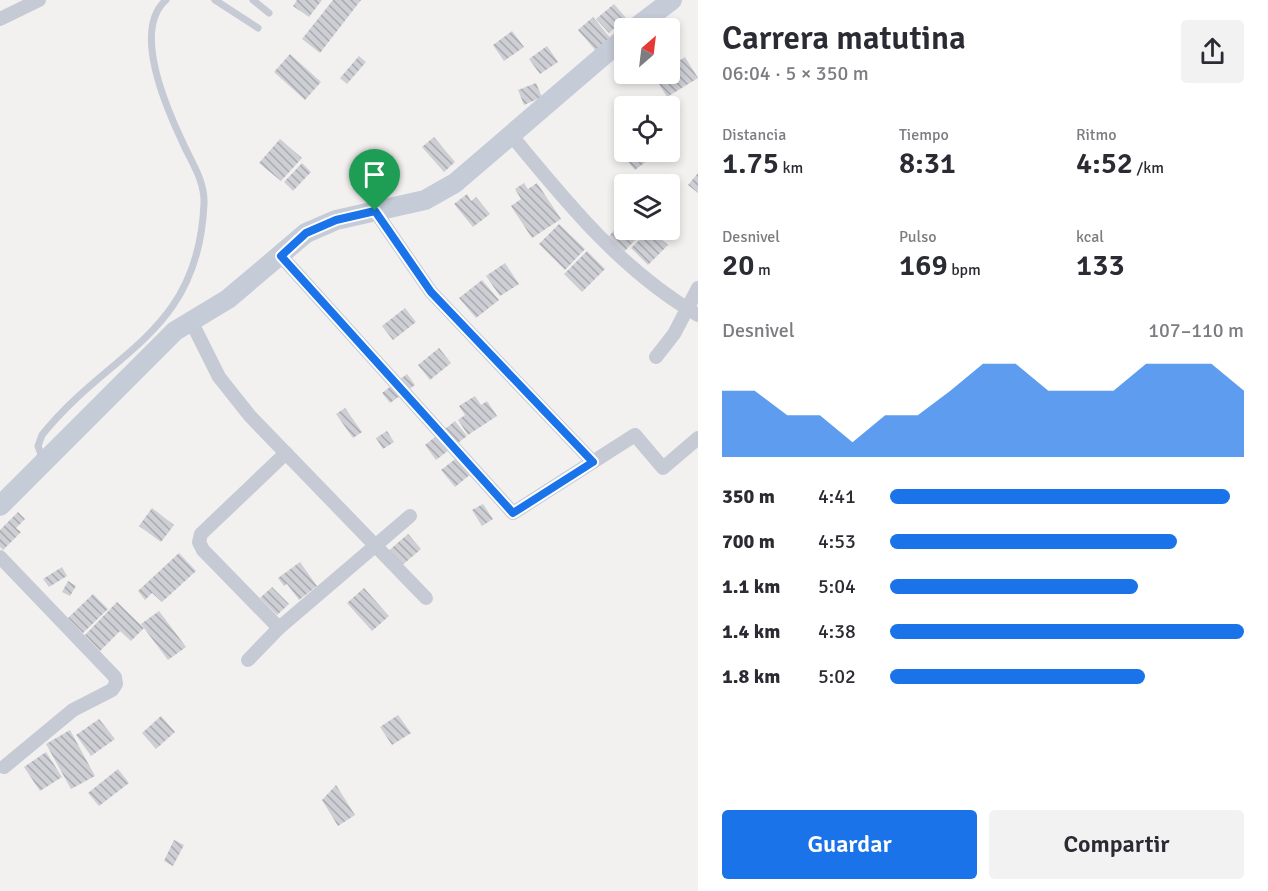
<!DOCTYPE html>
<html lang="es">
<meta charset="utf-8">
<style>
:root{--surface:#fff;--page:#f2f2f3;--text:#2b2b33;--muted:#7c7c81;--accent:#1a73e8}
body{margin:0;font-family:Signika,sans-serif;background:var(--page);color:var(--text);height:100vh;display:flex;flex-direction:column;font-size:22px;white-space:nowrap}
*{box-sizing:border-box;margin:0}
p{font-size:20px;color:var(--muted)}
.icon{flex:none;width:33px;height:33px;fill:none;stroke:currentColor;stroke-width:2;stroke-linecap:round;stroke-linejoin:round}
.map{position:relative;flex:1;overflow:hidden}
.side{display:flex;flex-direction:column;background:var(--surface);width:570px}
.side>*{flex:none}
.needle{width:39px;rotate:28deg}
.controls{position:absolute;left:614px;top:18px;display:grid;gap:12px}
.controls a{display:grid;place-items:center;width:66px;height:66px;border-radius:6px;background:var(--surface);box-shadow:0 3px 9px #0003;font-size:30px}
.pin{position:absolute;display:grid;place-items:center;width:51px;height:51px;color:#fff;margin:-62px -26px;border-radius:50% 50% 50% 0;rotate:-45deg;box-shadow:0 0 6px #0007}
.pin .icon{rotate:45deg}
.round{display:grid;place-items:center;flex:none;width:63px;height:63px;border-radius:6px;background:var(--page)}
.summary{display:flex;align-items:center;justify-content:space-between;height:102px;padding:0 24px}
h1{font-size:33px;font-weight:600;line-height:45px}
.metrics{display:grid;grid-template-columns:repeat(3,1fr);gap:9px;height:102px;padding:6px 24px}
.metrics div{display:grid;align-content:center}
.metrics b{font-size:30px;font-weight:600}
.metrics small{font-size:16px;font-weight:400}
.metrics p{font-size:16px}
.chart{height:168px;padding:12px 24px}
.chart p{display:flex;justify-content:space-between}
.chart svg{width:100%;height:108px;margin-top:6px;fill:var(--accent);opacity:.7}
.primary-button{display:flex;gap:12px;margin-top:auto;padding:12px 24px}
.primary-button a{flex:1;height:69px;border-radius:6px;background:var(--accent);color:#fff;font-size:24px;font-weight:600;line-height:69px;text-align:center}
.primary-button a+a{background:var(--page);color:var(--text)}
ul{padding:0 24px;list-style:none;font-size:20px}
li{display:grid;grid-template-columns:96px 72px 1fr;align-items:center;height:45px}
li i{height:15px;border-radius:8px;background:var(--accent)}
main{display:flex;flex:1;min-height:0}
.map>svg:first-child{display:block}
.building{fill:url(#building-back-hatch)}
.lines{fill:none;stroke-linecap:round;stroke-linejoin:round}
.lane{stroke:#c5cad4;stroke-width:7}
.street{stroke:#c5cad4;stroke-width:14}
.secondary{stroke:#c5cbd7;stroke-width:20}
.route-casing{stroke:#fff;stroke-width:12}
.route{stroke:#1a73e8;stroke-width:8}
</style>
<main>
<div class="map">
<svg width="698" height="891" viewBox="0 0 698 891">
<defs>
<pattern id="building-back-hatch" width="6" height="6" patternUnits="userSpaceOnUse" patternTransform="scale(1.5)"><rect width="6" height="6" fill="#cecfd4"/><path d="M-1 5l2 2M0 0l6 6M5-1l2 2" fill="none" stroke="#a9aaaf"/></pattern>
</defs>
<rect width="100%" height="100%" fill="#f2f1f0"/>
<g class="building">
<polygon points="297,0 322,0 309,17 293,6"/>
<polygon points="333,0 361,0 320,53 302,39"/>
<polygon points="614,4 626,18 609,33 596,19"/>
<polygon points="593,17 611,39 596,51 578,30"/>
<polygon points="512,31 524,47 504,61 493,45"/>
<polygon points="547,46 558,62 540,74 529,59"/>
<polygon points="290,54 321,82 305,100 274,72"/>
<polygon points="359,56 366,62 347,84 340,78"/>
<polygon points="685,57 698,78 667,97 654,76 669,74 669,67"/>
<polygon points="536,83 542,97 524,105 518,90"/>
<polygon points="434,137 455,162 444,172 422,147"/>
<polygon points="280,139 302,158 281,181 259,163"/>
<polygon points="628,152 647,152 652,157 635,170 623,156"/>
<polygon points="302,163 311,172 293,191 284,182"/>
<polygon points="698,173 698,193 688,185"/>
<polygon points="524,183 528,189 537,183 561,219 532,238 511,206 521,199 515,189"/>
<polygon points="467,194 471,201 476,197 490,214 473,227 454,204"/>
<polygon points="624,220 624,230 644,230 625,251 609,236"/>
<polygon points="559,224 585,249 565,270 539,244"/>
<polygon points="650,230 668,245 648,265 631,248"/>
<polygon points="587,251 605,269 582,292 564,274"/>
<polygon points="505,263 519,284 500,296 486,276"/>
<polygon points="482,280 499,300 476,318 459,298"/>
<polygon points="405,308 416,322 393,340 382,326"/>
<polygon points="439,348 451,363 430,380 418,365"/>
<polygon points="407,374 415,385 390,403 382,393"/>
<polygon points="475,396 481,405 487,401 497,416 468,435 458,420 465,415 459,406"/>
<polygon points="345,408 362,432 353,438 336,414"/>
<polygon points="455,421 467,436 436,460 425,445"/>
<polygon points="387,431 394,442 383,449 376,438"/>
<polygon points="463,453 477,469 455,487 441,470"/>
<polygon points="483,504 493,519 482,526 472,510"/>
<polygon points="152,508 174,525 161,542 139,526"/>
<polygon points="18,512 25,519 16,528 21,532 3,550 0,547 0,530"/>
<polygon points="408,534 421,549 399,568 386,553"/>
<polygon points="179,553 196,571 162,602 152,593 145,600 138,591"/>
<polygon points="300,562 317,586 299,600 287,584 284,586 278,578"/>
<polygon points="62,567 67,576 49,587 43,579"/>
<polygon points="68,581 76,586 70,596 62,592"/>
<polygon points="272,587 289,604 277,615 260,598"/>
<polygon points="364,588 389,616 372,631 347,603"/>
<polygon points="93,594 108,609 83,633 68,618"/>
<polygon points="117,602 144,628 131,641 120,631 100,651 85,635"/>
<polygon points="159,611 186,647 168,660 141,624"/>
<polygon points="398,715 411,733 392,745 380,727"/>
<polygon points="161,716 175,732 156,749 142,733"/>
<polygon points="99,719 115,739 91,756 76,735"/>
<polygon points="70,730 95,776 71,789 46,744"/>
<polygon points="46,752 62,777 40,791 24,767"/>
<polygon points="118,769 129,783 99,806 88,793"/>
<polygon points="336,785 355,815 338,826 322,800"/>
<polygon points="174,840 184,845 173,866 164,861"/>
</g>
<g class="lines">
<g class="lane">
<polyline points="215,0 258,28"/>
<polyline points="253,0 269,13"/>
<path d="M43,460L38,446L42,435C110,350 198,335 204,204C205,180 191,162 182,141C166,107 132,30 166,0"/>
</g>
<g class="street">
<polyline points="0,19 39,0"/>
<path d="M512,136C567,203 622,271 698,315"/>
<polyline points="375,211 431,292 593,462"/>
<polyline points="281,256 513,513 635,435 663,468 698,438"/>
<polyline points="191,321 219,377 250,416 426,598"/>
<polyline points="656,357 674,334 698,288"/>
<polyline points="0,557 115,677 116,684 112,690 73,710 4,767"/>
<polyline points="279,628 203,550 199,542 201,534 286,453"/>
<polyline points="248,660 279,628 410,516"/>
</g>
<g class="secondary">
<polyline points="635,28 672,0"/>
<polyline points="0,506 175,331 228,299 306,233 336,220 425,200 455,183 624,38"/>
</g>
</g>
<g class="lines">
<defs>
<polygon id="route" points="375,211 431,292 593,462 513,513 281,256 306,233 336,220"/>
</defs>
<use href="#route" class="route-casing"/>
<use href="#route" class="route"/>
</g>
</svg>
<div class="controls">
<a><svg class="needle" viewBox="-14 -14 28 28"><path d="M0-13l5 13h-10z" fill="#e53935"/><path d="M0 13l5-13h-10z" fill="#7c7c81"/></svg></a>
<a><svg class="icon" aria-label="locate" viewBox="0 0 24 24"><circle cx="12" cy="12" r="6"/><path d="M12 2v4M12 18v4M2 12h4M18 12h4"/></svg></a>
<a><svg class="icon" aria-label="layers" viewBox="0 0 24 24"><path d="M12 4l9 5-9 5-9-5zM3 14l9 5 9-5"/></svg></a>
</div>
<div class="pin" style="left:375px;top:211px;background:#1e9e55"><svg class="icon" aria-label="arrive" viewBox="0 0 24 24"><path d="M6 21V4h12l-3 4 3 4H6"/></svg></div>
</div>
<section class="side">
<div class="summary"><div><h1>Carrera matutina</h1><p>06:04 · 5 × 350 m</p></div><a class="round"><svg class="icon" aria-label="share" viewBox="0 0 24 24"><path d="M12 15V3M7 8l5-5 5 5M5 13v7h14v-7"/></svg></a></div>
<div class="metrics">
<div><p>Distancia</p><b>1.75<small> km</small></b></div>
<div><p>Tiempo</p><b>8:31</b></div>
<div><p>Ritmo</p><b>4:52<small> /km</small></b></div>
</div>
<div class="metrics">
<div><p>Desnivel</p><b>20<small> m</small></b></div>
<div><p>Pulso</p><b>169<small> bpm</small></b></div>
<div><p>kcal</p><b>133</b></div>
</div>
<div class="chart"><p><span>Desnivel</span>107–110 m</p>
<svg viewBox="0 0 160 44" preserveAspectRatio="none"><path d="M0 44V17L10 17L20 27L30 27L40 38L50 27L60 27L70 17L80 6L90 6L100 17L110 17L120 17L130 6L140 6L150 6L160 17V44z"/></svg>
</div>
<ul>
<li><b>350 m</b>4:41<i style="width:96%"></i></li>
<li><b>700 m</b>4:53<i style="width:81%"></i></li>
<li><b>1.1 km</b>5:04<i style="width:70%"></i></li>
<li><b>1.4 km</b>4:38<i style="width:100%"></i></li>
<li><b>1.8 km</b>5:02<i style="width:72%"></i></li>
</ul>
<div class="primary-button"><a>Guardar</a><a>Compartir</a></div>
</section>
</main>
